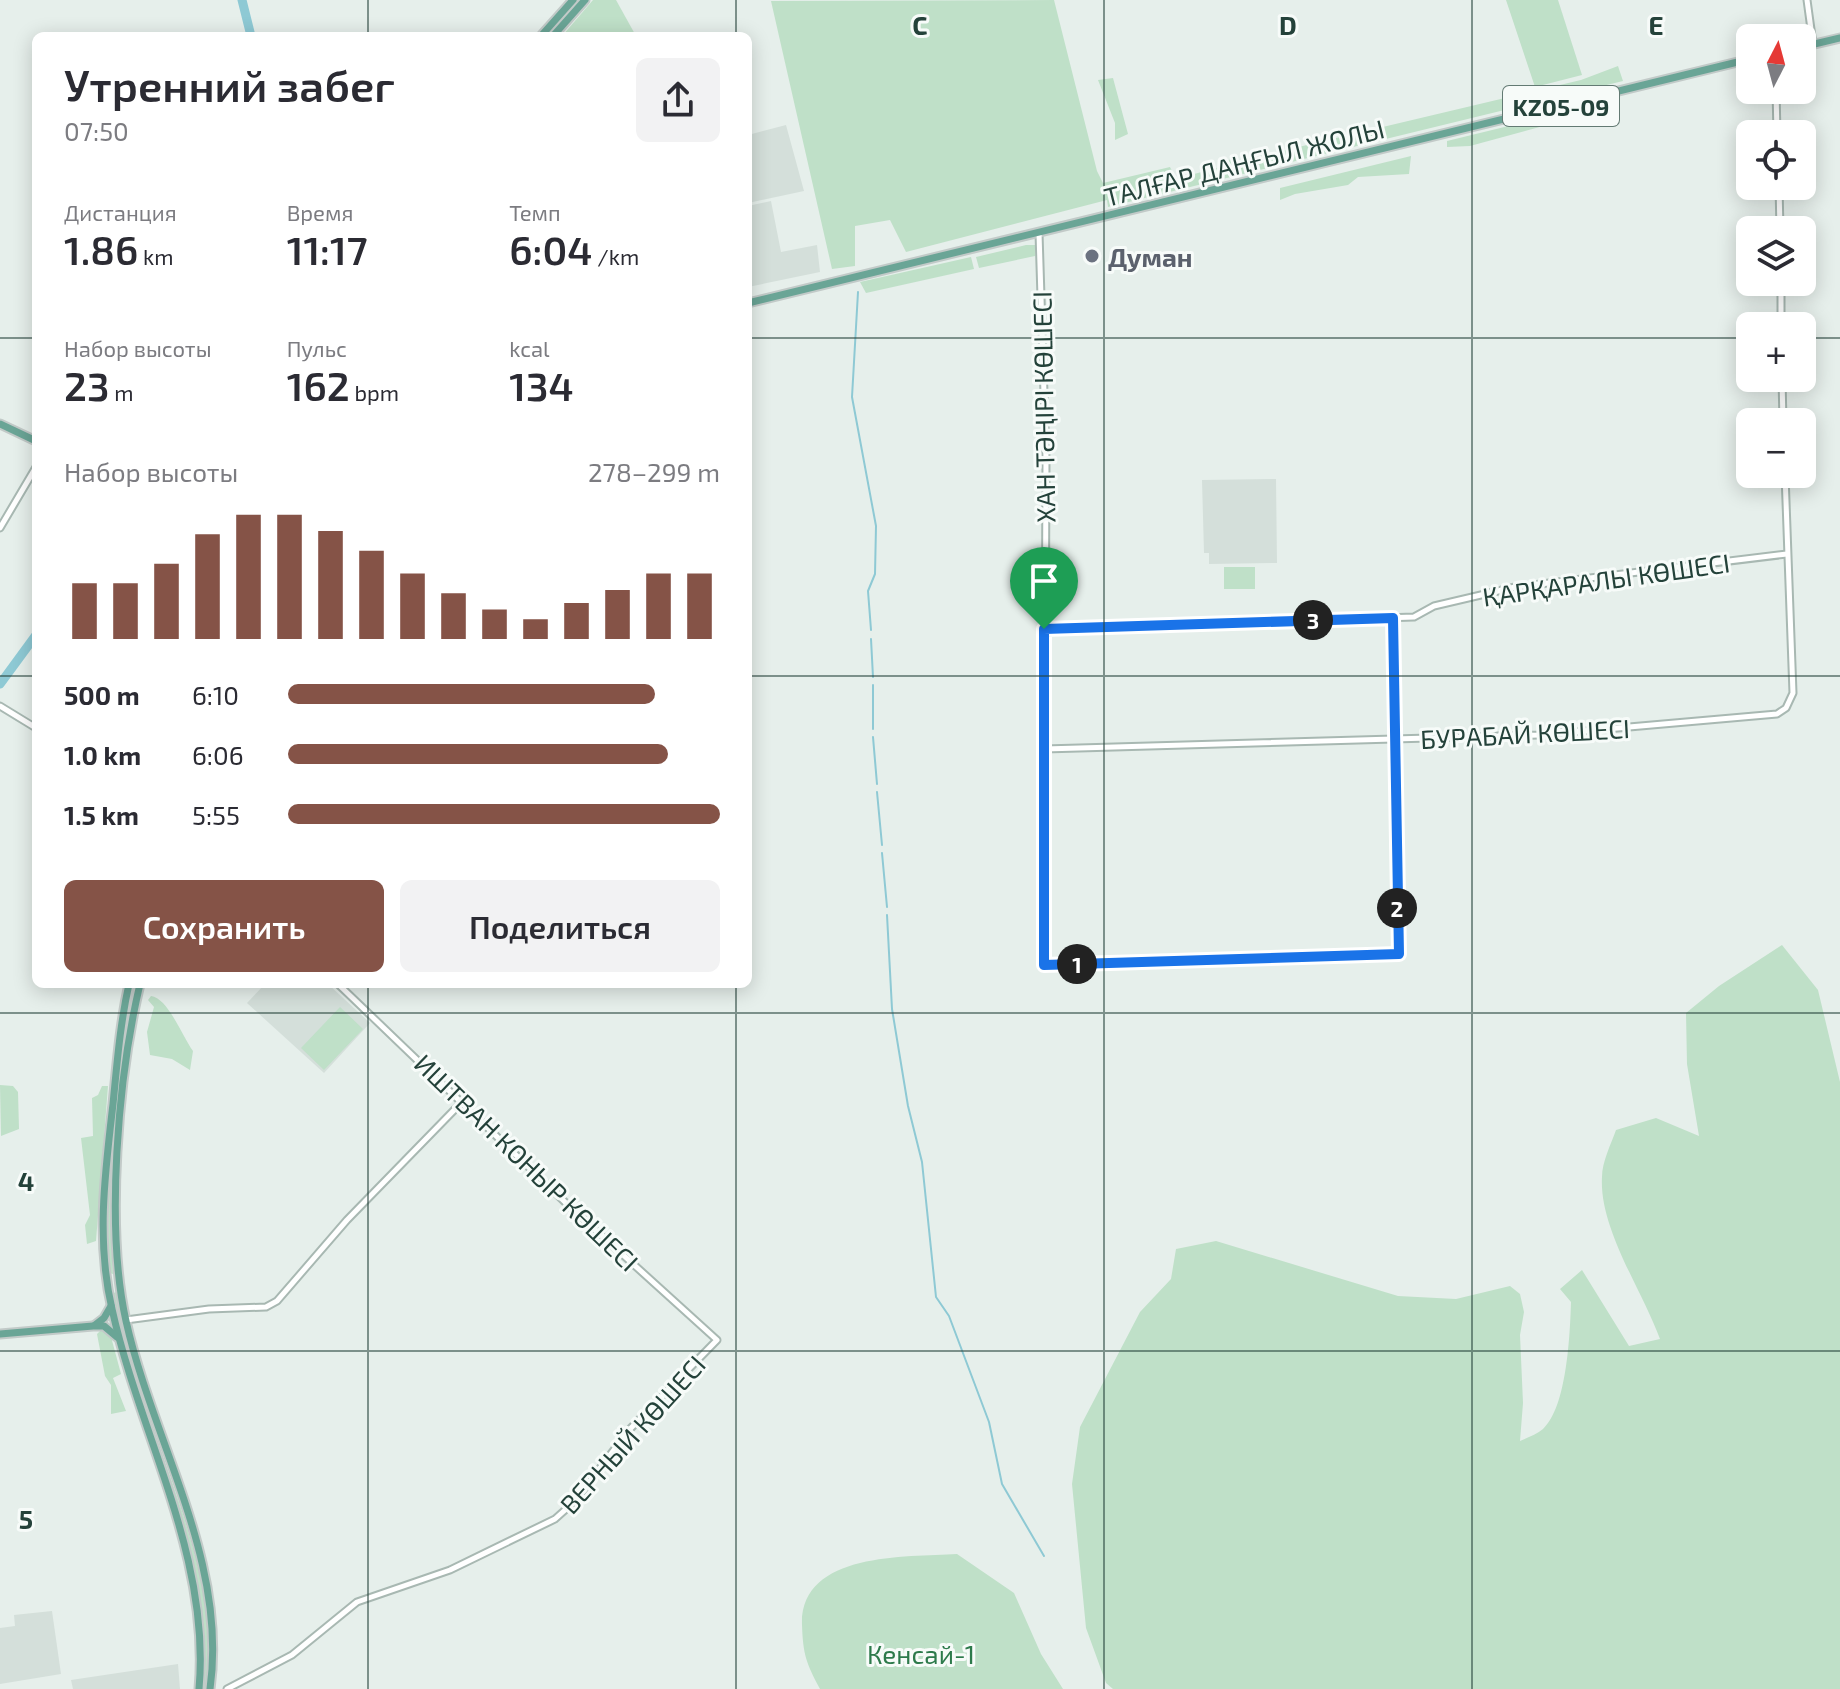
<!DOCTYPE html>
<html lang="ru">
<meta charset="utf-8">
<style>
:root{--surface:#fff;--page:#f2f2f3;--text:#2b2b33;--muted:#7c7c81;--accent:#855347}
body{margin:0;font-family:"Exo 2",sans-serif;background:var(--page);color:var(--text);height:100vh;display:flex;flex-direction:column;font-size:30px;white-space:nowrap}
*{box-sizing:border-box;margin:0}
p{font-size:26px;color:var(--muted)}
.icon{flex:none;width:44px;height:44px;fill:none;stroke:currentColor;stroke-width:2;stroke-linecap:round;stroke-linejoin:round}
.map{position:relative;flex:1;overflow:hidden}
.sheet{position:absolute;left:32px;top:32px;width:720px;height:956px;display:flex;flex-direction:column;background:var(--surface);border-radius:12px;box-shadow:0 4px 20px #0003}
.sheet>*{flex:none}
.needle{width:52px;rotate:6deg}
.tools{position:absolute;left:1736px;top:24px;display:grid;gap:16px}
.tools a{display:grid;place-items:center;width:80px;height:80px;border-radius:12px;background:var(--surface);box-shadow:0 4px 20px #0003;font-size:40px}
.pin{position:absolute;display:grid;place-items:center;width:68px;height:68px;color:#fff;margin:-82px -34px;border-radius:50% 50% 50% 0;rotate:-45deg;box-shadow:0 0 8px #0007}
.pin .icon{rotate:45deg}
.km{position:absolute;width:40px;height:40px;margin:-20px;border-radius:50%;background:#222;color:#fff;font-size:22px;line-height:40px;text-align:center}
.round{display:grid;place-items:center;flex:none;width:84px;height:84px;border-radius:12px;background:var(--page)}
.overview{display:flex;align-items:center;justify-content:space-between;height:136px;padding:0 32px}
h1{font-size:44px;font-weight:600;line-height:60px}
.metrics{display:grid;grid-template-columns:repeat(3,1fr);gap:12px;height:136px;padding:8px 32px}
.metrics div{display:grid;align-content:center}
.metrics b{font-size:40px;font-weight:600}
.metrics small{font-size:22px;font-weight:400}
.metrics p{font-size:22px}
.chart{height:224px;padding:16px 32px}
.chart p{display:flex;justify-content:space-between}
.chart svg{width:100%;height:144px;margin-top:8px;stroke:var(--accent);stroke-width:6}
.button{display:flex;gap:16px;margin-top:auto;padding:16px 32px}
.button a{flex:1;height:92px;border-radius:12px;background:var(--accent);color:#fff;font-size:32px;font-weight:600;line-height:92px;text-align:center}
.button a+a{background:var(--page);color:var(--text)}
ul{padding:0 32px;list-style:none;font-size:26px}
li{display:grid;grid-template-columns:128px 96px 1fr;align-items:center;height:60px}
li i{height:20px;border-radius:10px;background:var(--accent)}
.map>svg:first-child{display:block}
.built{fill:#d4dfda}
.green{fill:#bfe0c8}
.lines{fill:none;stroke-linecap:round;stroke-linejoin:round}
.stream{stroke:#8ec9d4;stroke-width:2}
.river{stroke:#8ec9d4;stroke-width:9}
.minor-casing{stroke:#a8b8b2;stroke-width:9}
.major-casing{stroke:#c2cac8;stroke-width:11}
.minor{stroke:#fff;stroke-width:5}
.major{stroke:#6aa596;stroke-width:7}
.route-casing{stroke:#fff;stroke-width:16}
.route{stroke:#1a73e8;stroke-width:10}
.grid{fill:none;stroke:#24423a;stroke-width:2;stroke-opacity:0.55}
.worship-dot{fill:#6b7280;stroke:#f7fbf9;stroke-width:3}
.labels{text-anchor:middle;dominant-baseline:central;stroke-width:6;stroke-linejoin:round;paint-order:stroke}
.shield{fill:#f7fbf9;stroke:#637a73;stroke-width:2}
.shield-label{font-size:24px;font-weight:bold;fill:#24423a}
.street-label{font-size:26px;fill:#24423a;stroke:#f7fbf9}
.worship-label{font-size:26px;font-weight:bold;fill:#5b616d;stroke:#f7fbf9;text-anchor:start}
.park-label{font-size:26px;fill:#2d7a4b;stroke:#f7fbf9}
.grid-label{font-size:26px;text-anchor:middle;font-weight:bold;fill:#24423a;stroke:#f7fbf9;stroke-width:6;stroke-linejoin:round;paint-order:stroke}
</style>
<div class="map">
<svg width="1840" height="1689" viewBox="0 0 1840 1689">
<rect width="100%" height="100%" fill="#e6efeb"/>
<g class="built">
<polygon points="786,125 804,191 748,203 748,135"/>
<polygon points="771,201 781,252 817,245 820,272 748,287 748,206"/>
<polygon points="1276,479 1277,563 1209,564 1209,553 1204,553 1202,480"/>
<polygon points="265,984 328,984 370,1023 324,1073 247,1003"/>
<polygon points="52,1611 61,1674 0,1684 0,1628 15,1626 14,1615"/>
<polygon points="178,1664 180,1689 73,1689 71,1680"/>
</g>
<g class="green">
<polygon points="593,0 616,0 636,36 562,36"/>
<polygon points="1054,0 1097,171 1103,183 1170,167 1176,179 1227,165 1230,159 1235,162 1581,80 1618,66 1623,81 1108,207 1107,200 906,252 890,220 855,226 855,266 832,269 771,1"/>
<polygon points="1506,0 1558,0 1582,75 1535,87"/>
<polygon points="1113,78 1128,134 1115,140 1115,123 1098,80"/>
<polygon points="1545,117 1547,125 1470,146 1447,147 1447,141"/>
<polygon points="1411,156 1409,174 1358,177 1348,185 1295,194 1280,200 1280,188"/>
<polygon points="1026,245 1035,245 1035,256 979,268 976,257"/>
<polygon points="971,257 974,269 866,293 860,282"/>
<rect x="1224" y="567" width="31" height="22"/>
<path d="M1782,945L1818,990L1840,1082V1689H1113L1106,1683L1086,1628L1072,1484L1080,1427L1140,1312L1171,1279L1176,1249L1216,1241L1398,1296L1456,1299L1510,1286L1520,1294L1524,1312L1520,1335L1523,1403L1520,1441C1527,1438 1537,1434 1543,1429C1567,1407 1570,1334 1571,1302L1560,1289L1582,1270L1629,1346L1660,1339C1642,1290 1599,1228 1602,1177C1602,1162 1611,1144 1616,1130L1656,1118L1699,1136L1687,1064L1686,1013L1719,986Z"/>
<path d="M133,984H137C117,1078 106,1178 113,1274L110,1273C104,1178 114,1078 133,984Z"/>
<path d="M151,996C168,998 182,1036 193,1051L190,1070L172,1059L150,1055L147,1032L154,1007L148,1000Z"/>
<polygon points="340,1007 363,1029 324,1070 301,1048"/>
<polygon points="0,1085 13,1086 18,1092 19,1129 1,1136"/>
<polygon points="102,1086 108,1086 96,1241 87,1244 85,1225 90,1215 81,1138 93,1136 92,1098 98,1095"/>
<path d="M116,1292C120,1312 123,1333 129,1352C158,1462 221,1572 207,1689H203C213,1610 186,1537 162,1463C143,1407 125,1351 112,1294Z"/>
<polygon points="102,1329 110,1333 121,1374 113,1378 126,1411 111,1414 111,1385 105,1376 97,1334"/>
<path d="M957,1554L1014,1593L1041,1654L1063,1689H820C806,1663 803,1654 802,1625C800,1552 905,1557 957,1554Z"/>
</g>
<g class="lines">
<g class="stream">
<polyline points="858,292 852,397 876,526 875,574 868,591 871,630"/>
<polyline points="871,639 873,677"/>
<polyline points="873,729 873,685"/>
<polyline points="873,737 877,784"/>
<polyline points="877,792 882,845"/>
<polyline points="882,853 887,907"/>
<polyline points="887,915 892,1009 908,1106 922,1162 936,1297 949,1316 989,1422 1002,1484 1044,1556"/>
</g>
<g class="river">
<polyline points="242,0 251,36"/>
<polyline points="0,684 36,635"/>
</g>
<defs>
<g id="minor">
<polyline points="1807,0 1813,44"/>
<polyline points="1776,90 1777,134"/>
<polyline points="1779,186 1780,230"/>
<polyline points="1039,233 1046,458 1044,965 1399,954 1393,618"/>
<polyline points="1781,282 1781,326"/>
<polyline points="1782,378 1783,422"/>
<polyline points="0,528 36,467"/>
<polyline points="1044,629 1414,617 1434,606 1515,587 1787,554"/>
<polyline points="0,706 36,728"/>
<polyline points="1044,749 1538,735 1777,714 1786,708 1793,693 1785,474"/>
<polyline points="126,1320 209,1309 266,1307 277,1301 347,1220 461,1103"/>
<polyline points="227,1689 292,1655 357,1602 450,1570 555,1519 574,1502 630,1429 717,1340 568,1205 338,984"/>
</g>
<g id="major">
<polyline points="541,36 573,0"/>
<polyline points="553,36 585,0"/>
<polyline points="1802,47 1840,38"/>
<polyline points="748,303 1750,59"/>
<polyline points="0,424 36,441"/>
<path d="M129,984C120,1024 117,1064 113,1104C105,1172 96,1241 112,1309C140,1436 211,1556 199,1689"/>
<path d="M140,984C118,1077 105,1227 126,1321C153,1442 228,1561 210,1689"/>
<polyline points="95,1325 104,1318 111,1306"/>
<polyline points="0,1334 93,1326 104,1326 117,1337"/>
</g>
</defs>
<use href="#minor" class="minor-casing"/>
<use href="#major" class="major-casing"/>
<use href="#minor" class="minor"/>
<use href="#major" class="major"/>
</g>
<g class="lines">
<defs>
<polygon id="route" points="1393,618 1399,954 1044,965 1044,629"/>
</defs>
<use href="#route" class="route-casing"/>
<use href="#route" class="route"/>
</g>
<path class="grid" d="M368,0V36M736,0V36M1104,0V1689M1472,0V1689M0,338H36M748,338H1750M1802,338H1840M0,676H36M748,676H1840M368,984V1689M736,984V1689M0,1013H1840M0,1351H1840"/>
<circle class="worship-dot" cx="1092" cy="256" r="8"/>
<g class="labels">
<rect class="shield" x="1503" y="86" width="116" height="40" rx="6"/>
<g class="shield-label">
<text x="1561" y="106">KZ05-09</text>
</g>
<g class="street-label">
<text transform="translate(1244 162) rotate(-14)">ТАЛҒАР ДАҢҒЫЛ ЖОЛЫ</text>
<text transform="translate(1043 407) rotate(-91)">ХАН ТӘҢІРІ КӨШЕСІ</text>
<text transform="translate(1606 579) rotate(-8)">ҚАРҚАРАЛЫ КӨШЕСІ</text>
<text transform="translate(1525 733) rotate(-3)">БУРАБАЙ КӨШЕСІ</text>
<text transform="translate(527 1162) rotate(44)">ИШТВАН КОНЫР КӨШЕСІ</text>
<text transform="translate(632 1434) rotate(-48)">ВЕРНЫЙ КӨШЕСІ</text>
</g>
<g class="worship-label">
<text x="1108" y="256">Думан</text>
</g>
<g class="park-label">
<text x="921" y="1653">Кенсай-1</text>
</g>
</g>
<g class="grid-label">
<text x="920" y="35">C</text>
<text x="1288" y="35">D</text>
<text x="1656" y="35">E</text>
<text x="26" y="1191">4</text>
<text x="26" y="1529">5</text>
</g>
</svg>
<div class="tools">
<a><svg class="needle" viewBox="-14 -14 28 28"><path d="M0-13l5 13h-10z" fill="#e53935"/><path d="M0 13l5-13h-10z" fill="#7c7c81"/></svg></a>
<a><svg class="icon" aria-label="locate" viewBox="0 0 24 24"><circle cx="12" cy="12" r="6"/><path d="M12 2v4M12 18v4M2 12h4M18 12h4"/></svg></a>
<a><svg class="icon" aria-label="layers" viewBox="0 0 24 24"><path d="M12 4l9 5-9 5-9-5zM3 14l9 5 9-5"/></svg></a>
<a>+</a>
<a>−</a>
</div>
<div class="pin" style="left:1044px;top:629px;background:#1e9e55"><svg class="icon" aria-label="arrive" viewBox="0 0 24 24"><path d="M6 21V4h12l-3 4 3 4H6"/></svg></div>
<b class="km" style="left:1077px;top:964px">1</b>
<b class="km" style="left:1397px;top:908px">2</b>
<b class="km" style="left:1313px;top:620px">3</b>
<section class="sheet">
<div class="overview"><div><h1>Утренний забег</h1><p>07:50</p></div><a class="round"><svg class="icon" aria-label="share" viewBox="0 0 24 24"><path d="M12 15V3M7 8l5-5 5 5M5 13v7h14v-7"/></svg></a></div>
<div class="metrics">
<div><p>Дистанция</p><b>1.86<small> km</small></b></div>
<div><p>Время</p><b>11:17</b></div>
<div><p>Темп</p><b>6:04<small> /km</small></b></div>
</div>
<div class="metrics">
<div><p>Набор высоты</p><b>23<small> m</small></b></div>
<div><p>Пульс</p><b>162<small> bpm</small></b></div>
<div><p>kcal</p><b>134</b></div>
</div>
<div class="chart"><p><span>Набор высоты</span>278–299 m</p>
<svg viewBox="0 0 160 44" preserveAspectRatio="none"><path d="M5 44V27M15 44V27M25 44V21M35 44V12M45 44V6M55 44V6M65 44V11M75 44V17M85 44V24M95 44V30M105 44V35M115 44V38M125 44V33M135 44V29M145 44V24M155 44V24"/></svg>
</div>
<ul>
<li><b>500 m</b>6:10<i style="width:85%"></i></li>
<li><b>1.0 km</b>6:06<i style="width:88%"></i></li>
<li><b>1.5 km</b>5:55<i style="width:100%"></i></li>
</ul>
<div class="button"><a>Сохранить</a><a>Поделиться</a></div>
</section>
</div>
